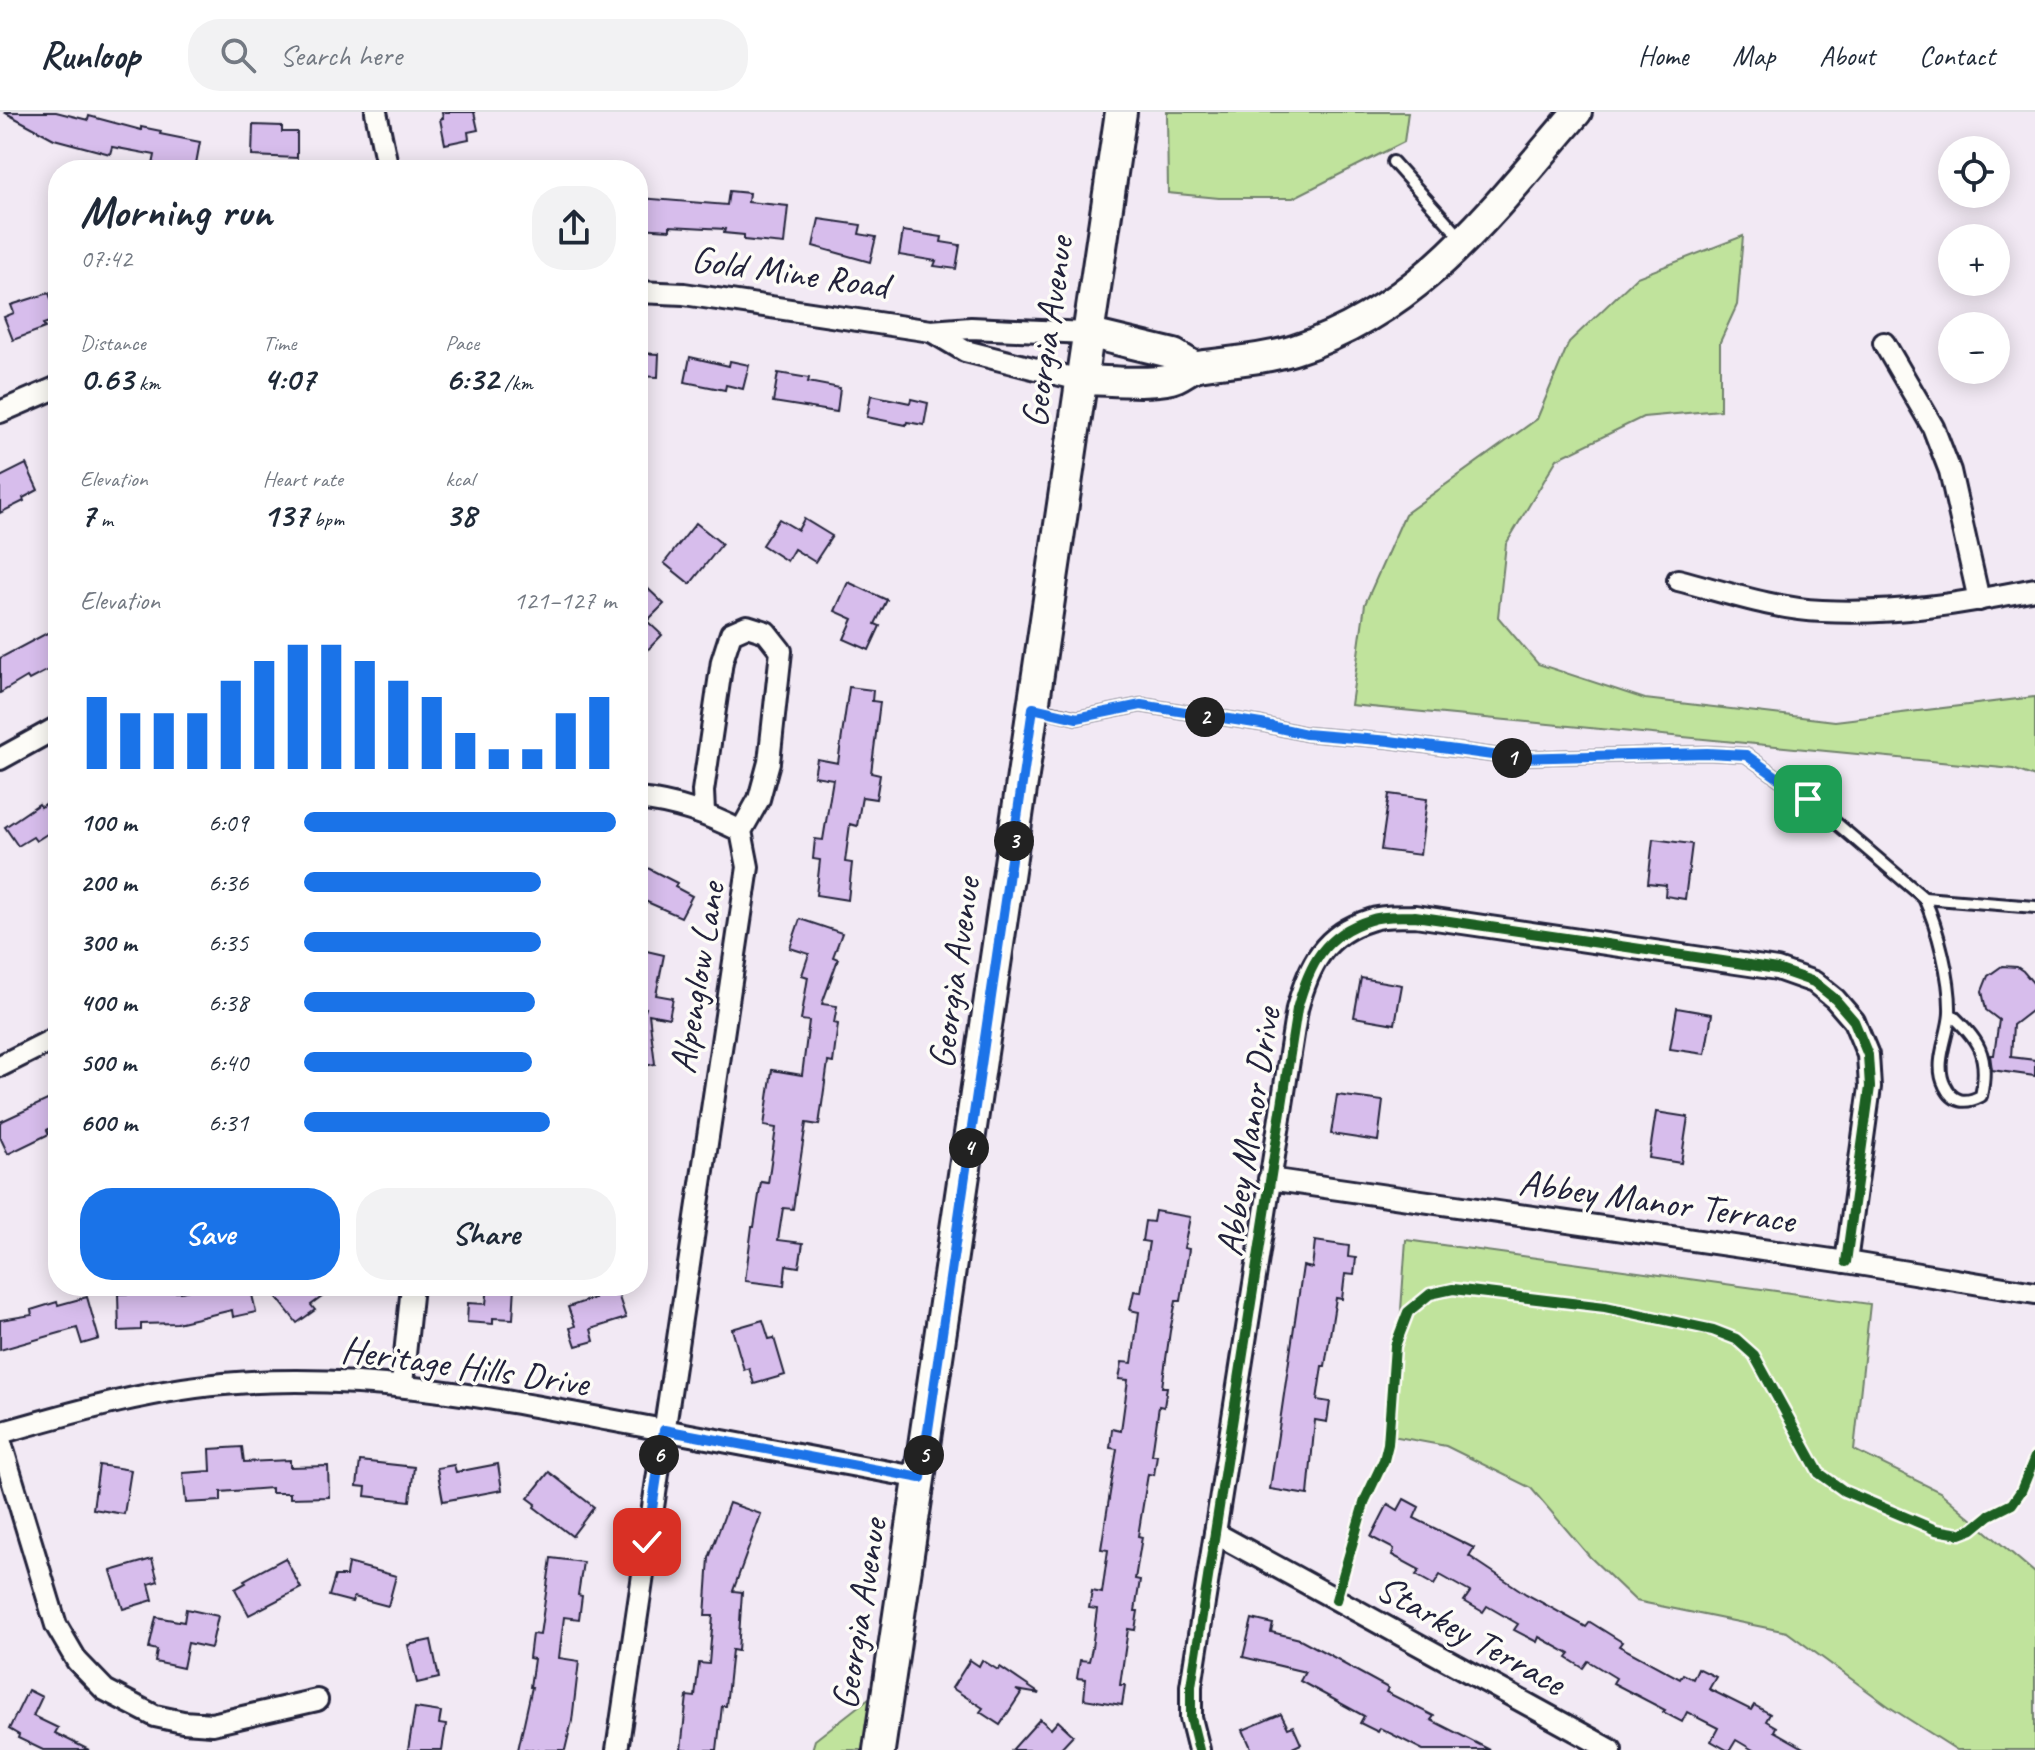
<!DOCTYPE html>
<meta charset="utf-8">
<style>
:root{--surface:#fff;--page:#f2f2f3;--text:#1f2937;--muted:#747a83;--line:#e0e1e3;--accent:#1a73e8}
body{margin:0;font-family:Caveat,sans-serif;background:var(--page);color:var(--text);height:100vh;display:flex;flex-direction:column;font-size:30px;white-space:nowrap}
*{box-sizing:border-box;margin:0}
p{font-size:26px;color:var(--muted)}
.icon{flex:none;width:44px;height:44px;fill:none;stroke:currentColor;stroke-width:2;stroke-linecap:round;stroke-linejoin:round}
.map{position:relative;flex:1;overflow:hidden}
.details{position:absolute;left:48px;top:48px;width:600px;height:1136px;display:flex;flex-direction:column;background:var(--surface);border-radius:32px;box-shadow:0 4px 20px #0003}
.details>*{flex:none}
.fabs{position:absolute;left:1938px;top:24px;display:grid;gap:16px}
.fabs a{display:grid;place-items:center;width:72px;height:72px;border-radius:50%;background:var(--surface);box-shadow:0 4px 20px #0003;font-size:40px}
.pin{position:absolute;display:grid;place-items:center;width:68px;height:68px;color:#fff;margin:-34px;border-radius:16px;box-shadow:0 4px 12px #0006}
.km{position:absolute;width:40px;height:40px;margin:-20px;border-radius:50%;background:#222;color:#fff;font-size:22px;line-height:40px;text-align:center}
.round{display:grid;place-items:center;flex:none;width:84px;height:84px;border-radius:32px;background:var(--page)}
.overview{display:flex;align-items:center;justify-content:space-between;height:136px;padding:0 32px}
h1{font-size:44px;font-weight:700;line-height:60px}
.metrics{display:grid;grid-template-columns:repeat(3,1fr);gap:12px;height:136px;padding:8px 32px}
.metrics div{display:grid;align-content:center}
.metrics b{font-size:34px;font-weight:700}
.metrics small{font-size:22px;font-weight:400}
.metrics p{font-size:22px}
.chart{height:224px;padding:16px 32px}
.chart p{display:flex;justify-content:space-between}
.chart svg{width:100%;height:144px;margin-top:8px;stroke:var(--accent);stroke-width:6}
.cta{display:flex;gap:16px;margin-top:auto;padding:16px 32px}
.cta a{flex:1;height:92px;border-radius:32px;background:var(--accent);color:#fff;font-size:32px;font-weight:700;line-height:92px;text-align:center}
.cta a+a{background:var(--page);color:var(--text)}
ul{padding:0 32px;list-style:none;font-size:26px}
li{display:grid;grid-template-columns:128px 96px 1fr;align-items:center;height:60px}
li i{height:20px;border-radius:10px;background:var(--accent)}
header{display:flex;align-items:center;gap:48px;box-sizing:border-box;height:112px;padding:0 40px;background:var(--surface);border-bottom:2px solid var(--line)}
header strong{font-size:38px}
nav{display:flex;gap:44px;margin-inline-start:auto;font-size:28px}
.search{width:560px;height:72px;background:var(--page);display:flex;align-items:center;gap:20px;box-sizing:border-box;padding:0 28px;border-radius:32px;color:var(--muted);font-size:30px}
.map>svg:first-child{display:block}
.green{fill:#c0e39c;stroke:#71826c;stroke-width:2}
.building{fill:#d7bdec;stroke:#22223b;stroke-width:2}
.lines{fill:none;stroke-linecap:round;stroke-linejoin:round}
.lane-casing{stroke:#22223b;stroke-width:16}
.street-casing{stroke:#22223b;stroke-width:26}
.secondary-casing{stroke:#22223b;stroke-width:34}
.primary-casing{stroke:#22223b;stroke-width:36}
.lane{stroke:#fdfcf7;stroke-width:10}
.street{stroke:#fdfcf7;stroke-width:20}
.secondary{stroke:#fdfcf7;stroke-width:28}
.primary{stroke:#fdfcf7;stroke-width:30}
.cycleway-casing{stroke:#fdfcf7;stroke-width:15}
.cycleway{stroke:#1b5e20;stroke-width:10}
.route-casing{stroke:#fff;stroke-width:16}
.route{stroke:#1a73e8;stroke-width:10}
.labels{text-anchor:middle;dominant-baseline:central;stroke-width:7;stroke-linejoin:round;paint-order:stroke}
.street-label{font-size:38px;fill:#22223b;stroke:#fdfcf7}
</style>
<header>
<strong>Runloop</strong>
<div class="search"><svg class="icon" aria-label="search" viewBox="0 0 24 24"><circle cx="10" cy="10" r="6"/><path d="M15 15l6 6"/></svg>Search here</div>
<nav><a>Home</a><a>Map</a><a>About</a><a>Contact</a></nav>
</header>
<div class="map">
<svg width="2035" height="1638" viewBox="0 0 2035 1638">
<rect width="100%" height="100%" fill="#f2e9f4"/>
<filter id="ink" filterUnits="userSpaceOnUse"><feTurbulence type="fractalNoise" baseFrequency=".0125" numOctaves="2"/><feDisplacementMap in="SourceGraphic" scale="16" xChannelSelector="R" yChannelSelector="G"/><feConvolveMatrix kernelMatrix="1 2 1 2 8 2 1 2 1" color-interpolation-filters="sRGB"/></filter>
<g filter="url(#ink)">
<g class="green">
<polygon points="1167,0 1408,0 1404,30 1293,86 1219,86 1168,81"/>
<polygon points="1743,124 1737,193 1720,230 1720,298 1643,305 1557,347 1506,432 1498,505 1538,552 1645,587 1835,609 2035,585 2035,665 2013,657 1351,593 1365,492 1405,402 1537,307 1569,230 1637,165"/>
<polygon points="1406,1128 1870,1192 1854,1338 1940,1380 2035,1461 2035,1638 1957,1638 1891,1596 1787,1520 1636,1489 1590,1445 1531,1376 1446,1334 1392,1324"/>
<polygon points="874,1582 865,1638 812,1638 815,1628"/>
</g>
<g class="building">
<polygon points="4,0 56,0 88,8 89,4 141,18 141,15 161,19 160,22 200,30 195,57 176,54 175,58 153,53 155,43 112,35 110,42 54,27"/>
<polygon points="442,0 474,0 478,18 468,20 469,27 445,32 440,7 443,6"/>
<polygon points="253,13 282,14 282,20 297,20 297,46 252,44"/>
<polygon points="729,79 749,81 748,90 788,94 784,132 744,128 744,123 724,121 725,117 670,114 670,118 639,116 640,86 727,93"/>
<polygon points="819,107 861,113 859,122 876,125 870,150 813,134"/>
<polygon points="903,119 942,125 941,130 960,133 956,157 934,154 936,149 899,143"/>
<polygon points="49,181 58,207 43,212 45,216 13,228 4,205 14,201 11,193"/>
<polygon points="638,241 659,242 658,265 638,264"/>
<polygon points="690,245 729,254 730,249 749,253 743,277 726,273 725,278 685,270"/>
<polygon points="778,261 809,266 808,270 840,276 837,300 773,290"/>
<polygon points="871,283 910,291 911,287 928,291 924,313 907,310 906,313 867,305"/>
<polygon points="26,352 38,378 23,386 24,389 0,401 0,365"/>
<polygon points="779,407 798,418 804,407 832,424 815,450 794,437 787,449 762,433"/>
<polygon points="696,411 722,432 690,472 664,451"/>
<polygon points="638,467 664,492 647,509 662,523 638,548"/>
<polygon points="848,470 887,488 875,512 880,514 869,538 844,527 853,507 835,499"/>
<polygon points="58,518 58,553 29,568 27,565 0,581 0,546 51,519 53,521"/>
<polygon points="849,575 873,578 872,589 880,590 871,661 880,663 876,687 862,685 857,714 850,712 845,750 852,751 848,788 816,783 820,748 813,747 815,727 823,728 833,667 814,664 817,647 838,651"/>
<polygon points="1389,682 1427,687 1420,743 1381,738"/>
<polygon points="58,683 58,715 36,729 33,725 18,734 5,715 39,692 41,695"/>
<polygon points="1653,727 1692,732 1685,787 1665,784 1666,773 1648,771"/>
<polygon points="638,751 677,771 675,775 692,784 681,805 638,786"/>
<polygon points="800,807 842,821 833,845 838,847 822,892 837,894 834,911 838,912 833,951 828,950 819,1013 806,1011 793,1097 783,1096 778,1128 803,1131 799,1155 786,1153 784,1174 745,1169 752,1115 754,1115 761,1070 768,1071 776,1016 764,1014 772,958 802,963 809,909 801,908 808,865 802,863 809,842 790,836"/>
<polygon points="638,837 664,843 656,883 673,886 669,906 649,902 655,952 638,955 638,899 645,899 646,896 638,894"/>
<polygon points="2002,854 2017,855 2023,859 2035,873 2035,896 2013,913 2011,945 2035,948 2035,964 1992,958 1990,943 1994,943 1999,908 1986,898 1982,879 1988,864"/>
<polygon points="1361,866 1402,873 1395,912 1354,905"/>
<polygon points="1677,896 1712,902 1705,942 1670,937"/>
<polygon points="58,983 58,1012 47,1018 49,1022 8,1042 0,1025 0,1010"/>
<polygon points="1337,983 1383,989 1378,1029 1331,1022"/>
<polygon points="1656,1000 1688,1005 1681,1051 1649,1046"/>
<polygon points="1155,1099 1190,1105 1184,1136 1189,1137 1181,1189 1176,1189 1170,1219 1162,1275 1167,1275 1164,1295 1159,1294 1152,1343 1157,1343 1154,1363 1148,1362 1138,1424 1142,1425 1135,1467 1140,1468 1135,1499 1138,1499 1135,1518 1128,1517 1120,1573 1125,1573 1122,1593 1084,1587 1086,1567 1077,1566 1080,1548 1089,1549 1092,1536 1097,1497 1089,1496 1092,1479 1102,1481 1108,1438 1101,1437 1117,1337 1110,1336 1112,1317 1121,1319 1128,1268 1119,1267 1122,1250 1132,1251 1139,1200 1130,1198 1134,1179 1141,1180 1149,1130 1142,1129 1145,1109 1153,1110"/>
<polygon points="1315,1129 1349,1134 1348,1145 1356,1146 1354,1163 1345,1162 1342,1187 1336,1186 1325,1254 1322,1254 1317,1288 1330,1290 1327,1310 1315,1308 1308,1383 1270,1377 1303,1154 1312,1156"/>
<polygon points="141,1174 163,1174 164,1180 181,1180 206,1174 250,1174 256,1200 233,1205 232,1198 177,1211 141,1212 141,1218 119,1219 118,1182 141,1181"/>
<polygon points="287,1174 337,1174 311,1193 315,1198 297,1211 275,1183"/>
<polygon points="488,1174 515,1174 513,1207 493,1206 493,1212 467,1210 468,1191 486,1192"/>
<polygon points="616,1176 626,1206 591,1217 594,1229 576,1234 570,1216 575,1214 568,1195 594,1186 593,1182"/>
<polygon points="87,1185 99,1227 82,1232 77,1216 0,1238 0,1208 32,1203 31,1198 57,1190 58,1193"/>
<polygon points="763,1208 769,1227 774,1226 785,1263 754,1272 749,1256 744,1258 732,1217"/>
<polygon points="242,1335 244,1350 290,1348 290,1355 328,1354 329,1385 290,1386 290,1381 271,1381 271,1376 221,1380 221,1389 186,1391 183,1361 211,1359 210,1337"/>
<polygon points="360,1349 414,1355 410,1389 365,1384 366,1375 357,1374"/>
<polygon points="498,1352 502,1378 443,1389 437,1356 454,1353 456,1360"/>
<polygon points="99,1353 131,1358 124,1402 93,1397"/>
<polygon points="549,1360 594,1395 572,1424 534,1395 536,1392 528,1386"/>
<polygon points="1404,1387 1419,1395 1414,1406 1474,1436 1469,1444 1526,1482 1586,1515 1590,1510 1622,1530 1619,1534 1680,1567 1683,1562 1693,1567 1698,1556 1716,1565 1709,1577 1751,1598 1754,1593 1770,1602 1766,1609 1776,1615 1774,1619 1807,1638 1753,1638 1736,1628 1730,1638 1727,1638 1711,1629 1718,1616 1687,1600 1682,1610 1663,1600 1665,1598 1613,1571 1616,1566 1588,1549 1583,1556 1567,1546 1570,1542 1539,1525 1537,1530 1514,1518 1518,1512 1487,1494 1483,1500 1464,1489 1470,1480 1440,1463 1434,1473 1416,1463 1420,1458 1392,1443 1394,1437 1371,1425 1388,1392 1398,1398"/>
<polygon points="729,1391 761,1402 733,1479 742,1480 738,1539 732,1538 726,1594 722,1594 717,1638 681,1638 687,1584 695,1585 699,1551 709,1552 713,1504 705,1504 709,1446"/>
<polygon points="285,1446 301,1476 249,1503 235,1477 246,1471 244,1468"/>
<polygon points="551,1446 583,1450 578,1483 582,1484 579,1507 564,1505 559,1546 579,1549 572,1609 565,1638 518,1638 532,1575 530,1575 534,1547 529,1546 532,1522 540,1523"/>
<polygon points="152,1447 158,1469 149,1472 153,1488 123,1497 111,1459"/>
<polygon points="348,1451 396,1464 388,1494 354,1485 352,1490 329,1484 335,1464 346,1464"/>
<polygon points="186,1497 218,1504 211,1536 188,1531 183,1556 155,1550 157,1538 149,1536 156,1505 184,1510"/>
<polygon points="1252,1507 1273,1512 1271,1520 1300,1527 1343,1550 1342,1551 1388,1576 1386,1580 1434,1604 1431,1608 1490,1638 1423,1638 1380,1616 1378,1620 1360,1611 1364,1604 1300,1569 1305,1560 1243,1545"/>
<polygon points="431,1528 439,1566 417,1571 408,1533"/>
<polygon points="970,1548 979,1554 982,1548 998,1558 1000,1555 1040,1582 1016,1578 1021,1581 1000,1613 980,1600 983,1596 952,1576"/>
<polygon points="28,1578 42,1585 33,1604 58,1616 55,1621 89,1638 43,1638 18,1626 19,1623 9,1617"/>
<polygon points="415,1596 441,1600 439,1612 446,1613 442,1638 408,1638"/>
<polygon points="1281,1602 1288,1616 1293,1614 1301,1632 1288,1638 1252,1638 1243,1618"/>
<polygon points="1040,1607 1051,1617 1058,1609 1073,1623 1059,1638 1012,1638"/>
</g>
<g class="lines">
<defs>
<g id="lane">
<polyline points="1393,50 1463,128"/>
<path d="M1036,596L1077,606L1141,593L1261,612L1306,622L1390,629L1514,646L1707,641L1746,643L1808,687L1924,786C1938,816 1951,868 1950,901C1949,924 1933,951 1945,974C1953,991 1966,992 1981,984C1990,942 1978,928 1950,901"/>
<polyline points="1924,786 2035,795"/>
</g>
<g id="street">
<polyline points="376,0 388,58"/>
<polyline points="638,180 684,182 931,219"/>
<polyline points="1884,231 1933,315 1950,359 1979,488"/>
<polyline points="1080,268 965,239 931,219 971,216 1087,221"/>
<polyline points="0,300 58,275"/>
<path d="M1678,468C1725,480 1774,497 1822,499C1895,503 1964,491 2035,477"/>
<polyline points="0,647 58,615"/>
<path d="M638,687C676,691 707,702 741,719"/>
<polyline points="0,954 58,925"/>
<polyline points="1269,1067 1846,1150 2035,1181"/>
<polyline points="402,1272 412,1174"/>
<path d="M0,1321C77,1299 157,1276 237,1271C369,1262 482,1284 610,1308C714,1327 817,1347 921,1366"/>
<polyline points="0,1328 56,1513 77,1549 105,1578 155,1604 183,1610 212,1612 317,1588"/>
<polyline points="1215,1421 1611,1638"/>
<polyline points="617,1638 748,755 741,719 759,687 769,650 781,539 766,520 747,514 731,521 722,549 703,679 704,700"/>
<path d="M1199,1638L1191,1606V1574L1297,897C1309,853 1324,822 1370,808C1383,803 1401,805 1415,804L1777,857L1814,870L1835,887L1854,909L1868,943L1870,975L1846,1150"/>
</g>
<g id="secondary">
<polyline points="1087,221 1174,242 1195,255"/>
<path d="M1080,268C1105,268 1147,273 1171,267C1181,265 1188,256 1198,254C1230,249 1262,248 1294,238C1421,198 1494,96 1577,0"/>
</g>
<polyline id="primary" points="879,1638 1121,0"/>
</defs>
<use href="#lane" class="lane-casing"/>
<use href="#street" class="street-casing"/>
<use href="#secondary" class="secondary-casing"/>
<use href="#primary" class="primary-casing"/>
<use href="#lane" class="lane"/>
<use href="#street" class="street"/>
<use href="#secondary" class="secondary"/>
<use href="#primary" class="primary"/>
<defs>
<g id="cycleway">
<polyline points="1336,1488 1365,1388 1384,1348 1388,1332 1395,1234 1408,1200 1430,1182 1453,1177 1605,1195 1713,1218 1736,1227 1754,1243 1819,1361 1844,1379 1936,1418 1960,1422 1973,1417 1990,1403 2012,1392 2021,1379 2035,1345"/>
<path d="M1199,1638L1191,1606V1574L1297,897C1309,853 1324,822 1370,808C1383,803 1401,805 1415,804L1777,857L1814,870L1835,887L1854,909L1868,943L1870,975L1846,1150"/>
</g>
</defs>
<use href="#cycleway" class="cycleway-casing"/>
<use href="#cycleway" class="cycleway"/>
</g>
</g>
<g class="lines" filter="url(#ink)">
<defs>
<polyline id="route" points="647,1430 664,1318 921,1366 1033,596 1077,606 1141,593 1261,612 1306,622 1390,629 1514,646 1707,641 1746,643 1808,687"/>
</defs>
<use href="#route" class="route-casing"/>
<use href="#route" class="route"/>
</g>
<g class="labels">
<g class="street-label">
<text transform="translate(790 160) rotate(8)">Gold Mine Road</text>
<text transform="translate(1047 220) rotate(-82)">Georgia Avenue</text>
<text transform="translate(954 861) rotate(-82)">Georgia Avenue</text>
<text transform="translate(697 866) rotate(-81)">Alpenglow Lane</text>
<text transform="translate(1248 1020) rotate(-81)">Abbey Manor Drive</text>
<text transform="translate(1657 1089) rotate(8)">Abbey Manor Terrace</text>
<text transform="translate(465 1254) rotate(8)">Heritage Hills Drive</text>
<text transform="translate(859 1502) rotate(-81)">Georgia Avenue</text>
<text transform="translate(1471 1523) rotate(29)">Starkey Terrace</text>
</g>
</g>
</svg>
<div class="fabs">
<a><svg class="icon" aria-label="locate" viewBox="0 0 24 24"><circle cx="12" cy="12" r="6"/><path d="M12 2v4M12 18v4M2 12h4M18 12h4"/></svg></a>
<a>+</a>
<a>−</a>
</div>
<div class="pin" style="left:1808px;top:687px;background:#1e9e55"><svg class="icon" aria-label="arrive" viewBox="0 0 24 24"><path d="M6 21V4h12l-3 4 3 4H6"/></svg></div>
<div class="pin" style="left:647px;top:1430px;background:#d93025"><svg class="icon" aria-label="check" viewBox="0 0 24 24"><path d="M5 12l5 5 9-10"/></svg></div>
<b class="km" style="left:1512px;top:646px">1</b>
<b class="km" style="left:1205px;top:605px">2</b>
<b class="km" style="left:1014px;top:729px">3</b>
<b class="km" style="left:969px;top:1036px">4</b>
<b class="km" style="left:924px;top:1343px">5</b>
<b class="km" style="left:659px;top:1343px">6</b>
<section class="details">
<div class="overview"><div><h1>Morning run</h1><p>07:42</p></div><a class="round"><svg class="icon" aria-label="share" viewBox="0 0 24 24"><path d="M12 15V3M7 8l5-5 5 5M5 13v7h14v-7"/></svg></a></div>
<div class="metrics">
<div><p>Distance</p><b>0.63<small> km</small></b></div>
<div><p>Time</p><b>4:07</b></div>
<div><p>Pace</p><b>6:32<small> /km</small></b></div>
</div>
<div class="metrics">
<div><p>Elevation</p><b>7<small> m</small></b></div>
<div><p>Heart rate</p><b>137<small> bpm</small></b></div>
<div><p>kcal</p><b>38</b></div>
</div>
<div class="chart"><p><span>Elevation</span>121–127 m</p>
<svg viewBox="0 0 160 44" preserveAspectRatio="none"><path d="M5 44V22M15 44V27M25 44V27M35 44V27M45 44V17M55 44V11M65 44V6M75 44V6M85 44V11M95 44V17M105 44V22M115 44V33M125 44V38M135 44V38M145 44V27M155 44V22"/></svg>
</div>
<ul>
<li><b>100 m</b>6:09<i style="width:100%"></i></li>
<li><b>200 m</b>6:36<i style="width:76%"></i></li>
<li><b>300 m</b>6:35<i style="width:76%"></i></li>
<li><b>400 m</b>6:38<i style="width:74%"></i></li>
<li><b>500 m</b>6:40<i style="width:73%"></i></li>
<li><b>600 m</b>6:31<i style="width:79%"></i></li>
</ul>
<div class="cta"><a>Save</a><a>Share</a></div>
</section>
</div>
